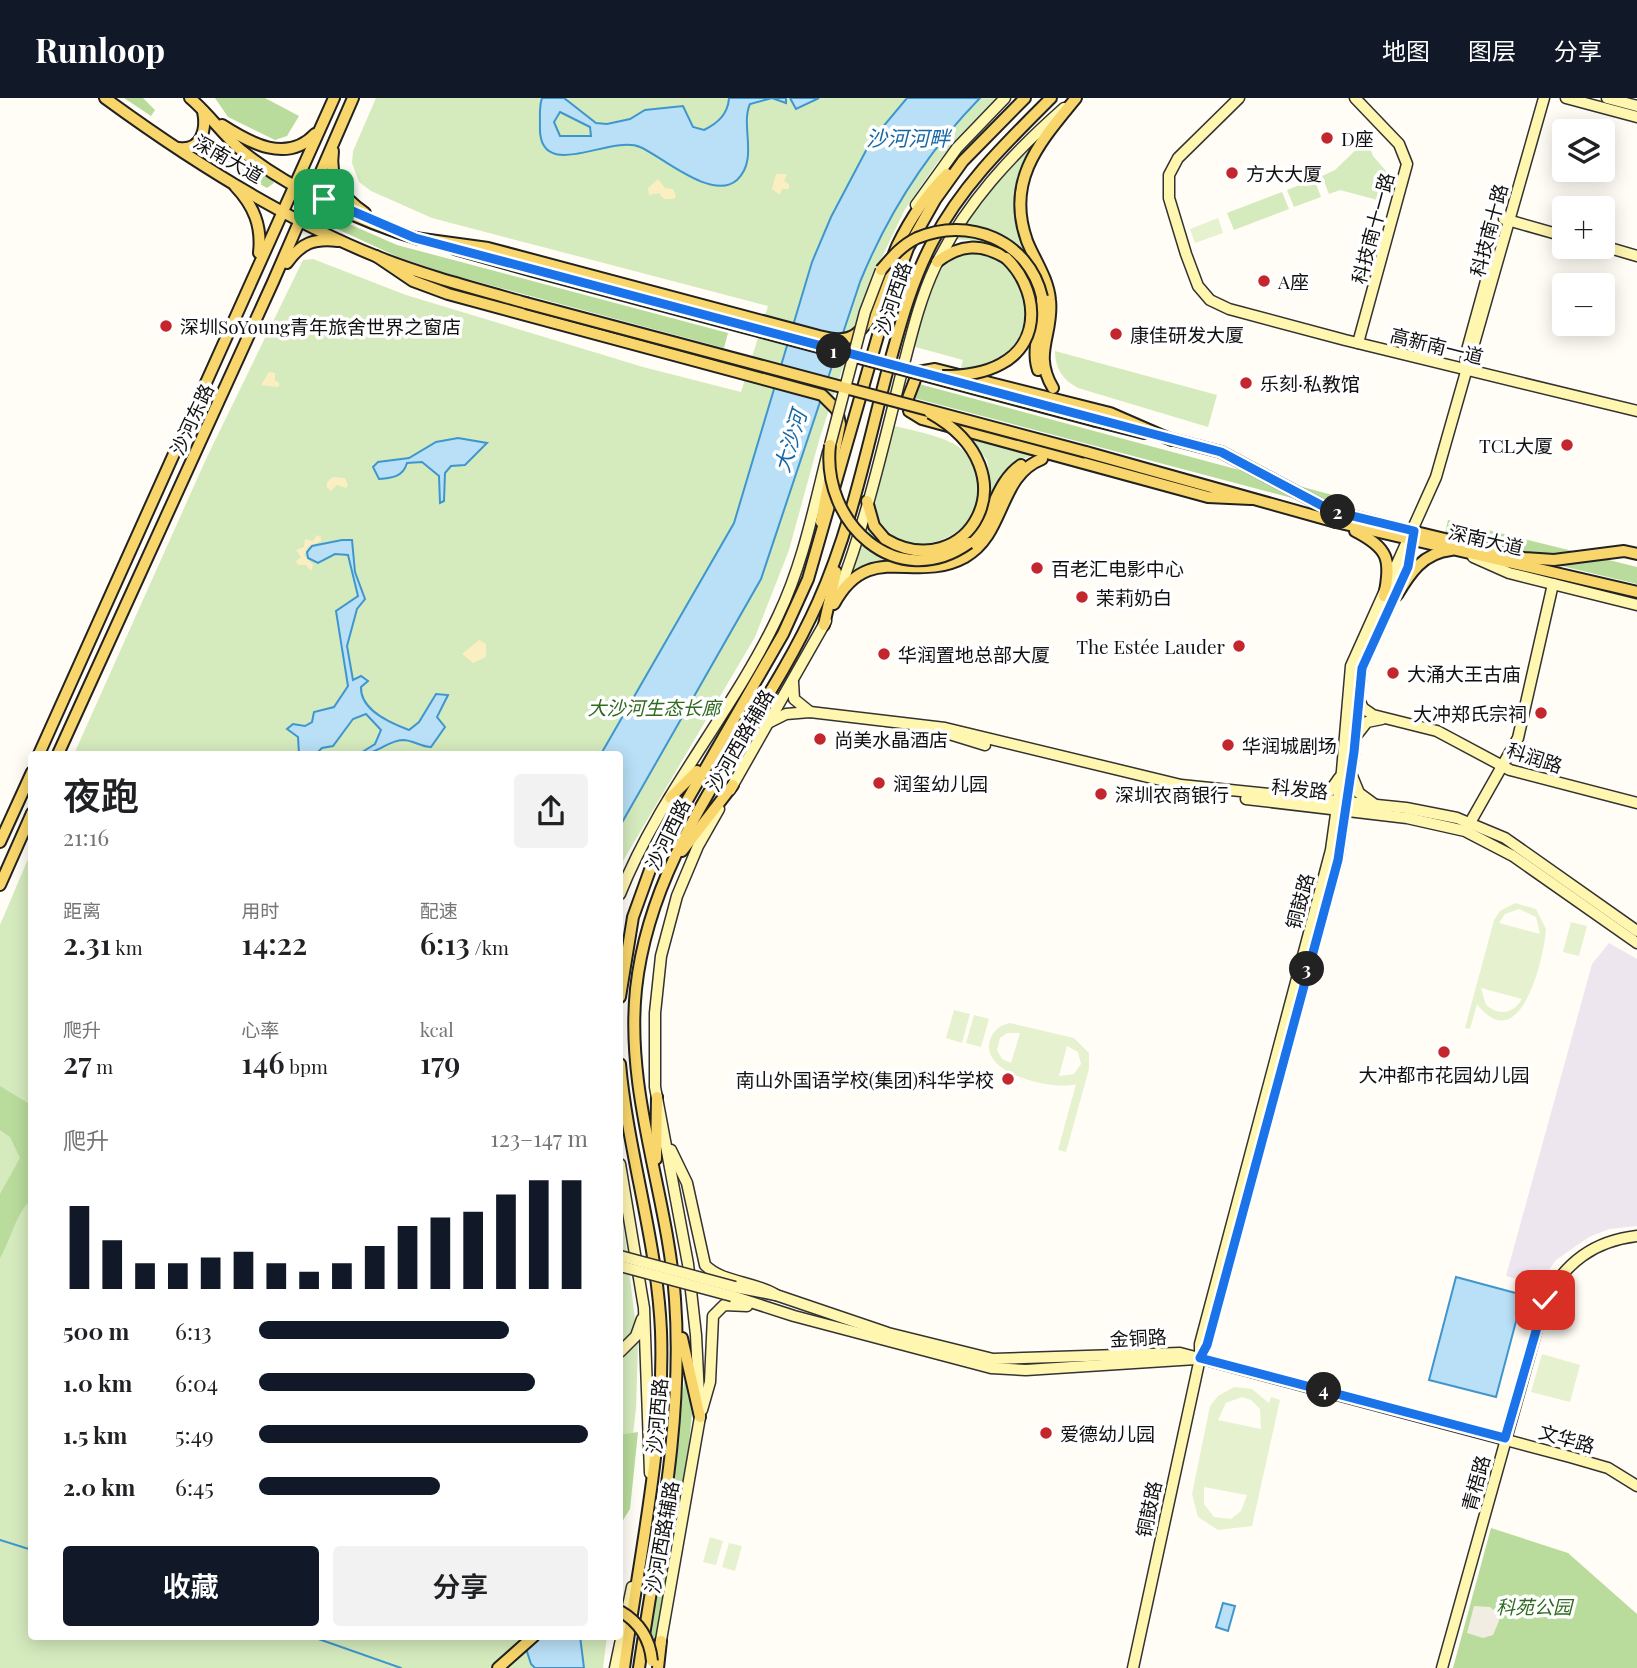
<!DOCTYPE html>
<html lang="zh">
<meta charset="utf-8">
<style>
:root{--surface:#fff;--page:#f2f2f2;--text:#202124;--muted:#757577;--accent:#111827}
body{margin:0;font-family:"Playfair Display","Noto Sans SC",serif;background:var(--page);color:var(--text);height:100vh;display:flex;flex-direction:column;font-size:26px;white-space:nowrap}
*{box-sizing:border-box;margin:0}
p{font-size:23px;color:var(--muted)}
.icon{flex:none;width:38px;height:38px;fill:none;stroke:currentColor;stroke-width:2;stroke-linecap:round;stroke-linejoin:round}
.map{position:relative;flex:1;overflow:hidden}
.details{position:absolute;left:28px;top:653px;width:595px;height:889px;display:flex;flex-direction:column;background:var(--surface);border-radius:7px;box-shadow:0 4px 18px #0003}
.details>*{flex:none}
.buttons{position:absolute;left:1552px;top:21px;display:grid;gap:14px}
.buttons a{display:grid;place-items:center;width:63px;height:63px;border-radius:7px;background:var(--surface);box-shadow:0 4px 18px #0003;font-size:35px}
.pin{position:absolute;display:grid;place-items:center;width:60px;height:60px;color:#fff;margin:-30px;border-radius:14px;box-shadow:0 4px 10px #0006}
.km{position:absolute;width:35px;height:35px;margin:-18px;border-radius:50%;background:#222;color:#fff;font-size:19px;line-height:35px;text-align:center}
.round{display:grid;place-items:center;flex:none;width:74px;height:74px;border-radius:7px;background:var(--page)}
.summary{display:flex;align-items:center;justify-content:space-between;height:119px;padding:0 35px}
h1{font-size:38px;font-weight:600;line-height:52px}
.stats{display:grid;grid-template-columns:repeat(3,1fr);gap:10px;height:119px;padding:7px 35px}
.stats div{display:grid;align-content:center}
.stats b{font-size:30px;font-weight:600}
.stats small{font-size:19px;font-weight:400}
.stats p{font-size:19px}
.chart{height:196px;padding:14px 35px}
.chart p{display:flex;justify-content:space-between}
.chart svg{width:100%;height:126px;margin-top:7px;stroke:var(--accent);stroke-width:6}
.primary-button{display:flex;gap:14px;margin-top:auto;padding:14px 35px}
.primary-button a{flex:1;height:80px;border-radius:7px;background:var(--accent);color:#fff;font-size:28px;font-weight:600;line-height:80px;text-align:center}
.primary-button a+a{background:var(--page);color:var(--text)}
ul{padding:0 35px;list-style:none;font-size:23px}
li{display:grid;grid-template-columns:112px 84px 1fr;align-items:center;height:52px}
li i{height:18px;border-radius:9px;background:var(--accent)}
header{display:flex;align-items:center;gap:42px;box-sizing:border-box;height:98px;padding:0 35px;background:var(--accent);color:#fff}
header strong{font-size:33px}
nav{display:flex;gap:38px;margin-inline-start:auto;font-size:24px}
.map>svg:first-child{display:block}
.industrial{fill:#eee6ef}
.green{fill:#d5ebbd}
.forest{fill:#b9dc9c}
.sand{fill:#fbeec1}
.pitch{fill:#e6f2cf;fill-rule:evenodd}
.plaza{fill:#f1ede2}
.water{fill:#b9e0f7;stroke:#3f96cf;stroke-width:2;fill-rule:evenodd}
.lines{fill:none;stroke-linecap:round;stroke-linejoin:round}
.stream{stroke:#3f96cf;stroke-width:2}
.secondary-casing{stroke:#333;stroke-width:13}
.primary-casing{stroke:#222;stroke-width:14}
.secondary{stroke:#fff6b0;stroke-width:10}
.primary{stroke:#f9d66b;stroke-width:10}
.secondary-bridge-casing{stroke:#333;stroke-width:13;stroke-linecap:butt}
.primary-bridge-casing{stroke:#222;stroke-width:14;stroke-linecap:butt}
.secondary-bridge{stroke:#fff6b0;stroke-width:10}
.primary-bridge{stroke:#f9d66b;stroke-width:10}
.route-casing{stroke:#fff;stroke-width:14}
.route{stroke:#1a73e8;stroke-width:9}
.poi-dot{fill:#c4262e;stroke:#fff;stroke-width:2.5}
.labels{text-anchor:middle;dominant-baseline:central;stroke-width:7;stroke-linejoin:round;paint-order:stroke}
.poi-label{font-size:19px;fill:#111;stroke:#fff;text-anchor:start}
.street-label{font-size:19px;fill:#111;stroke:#fff}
.park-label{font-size:19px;font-style:italic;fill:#2f6b1f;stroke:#fff}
.water-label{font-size:21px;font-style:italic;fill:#1768a6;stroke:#fff}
</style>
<header>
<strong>Runloop</strong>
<nav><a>地图</a><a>图层</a><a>分享</a></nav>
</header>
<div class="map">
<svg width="1637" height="1570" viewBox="0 0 1637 1570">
<rect width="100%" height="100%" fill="#fffdf5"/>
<polygon class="industrial" points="1609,845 1637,861 1637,1128 1609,1131 1589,1139 1556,1162 1538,1187 1506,1178 1592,866"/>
<g class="green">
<polygon points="376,0 997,0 937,65 904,113 873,178 820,339 789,452 755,539 620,768 620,656 74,656 206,361 303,162 313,161 406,197 643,269 741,294 768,208 432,120 371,93 359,84 352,65 353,53"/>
<path d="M1038,35C1007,88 1015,120 1031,175C1009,149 986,140 952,142L963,124Z"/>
<polygon points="1367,41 1373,58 1387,74 1381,103 1340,92 1329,96 1322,78 1335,72"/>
<polygon points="1314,81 1321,99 1294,109 1287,92"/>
<polygon points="1282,94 1289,111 1234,132 1227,115"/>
<path d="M971,152C980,155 994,156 1001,163C1030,186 1040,239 1002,260C990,268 974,270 960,273L963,262L912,248L938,174L945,163Z"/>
<path d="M1055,253L1217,297L1208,329L1078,290C1063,282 1055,271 1055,253Z"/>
<path d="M892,327C912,333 936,336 954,346C968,354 973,364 978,379C981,389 978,396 976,405C964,458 871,461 872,406C873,383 886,350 892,327Z"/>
<polygon points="968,337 1035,356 1019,363 992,400 987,362"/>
<polygon points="865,425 885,446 915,457 869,467 850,476"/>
<polygon points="31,754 32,1538 607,1538 603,1570 0,1570 0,827"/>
<polygon points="620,1099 638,1246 636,1310 620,1449"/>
</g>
<g class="forest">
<polygon points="124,0 143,0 155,12 151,18"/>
<polygon points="215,0 265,0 299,18 287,38 275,42 228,19"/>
<polygon points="207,45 272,82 274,85 267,90 205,55 203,51"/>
<polygon points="324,115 397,147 728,235 724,250 445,175 398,159 320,123"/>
<polygon points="919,286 1344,400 1341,413 914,300"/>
<polygon points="1448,422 1637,469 1637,486 1444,440"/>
<path d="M0,988L31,1007L32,1101C16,1114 11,1142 0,1160V1096L20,1060L10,1039L0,1032Z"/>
<polygon points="685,1278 692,1316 688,1355 654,1548 650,1537"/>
<polygon points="638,1334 630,1411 620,1427 620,1337"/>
<polygon points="1491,1430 1568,1455 1637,1516 1637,1570 1453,1570"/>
</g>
<g class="sand">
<polygon points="776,76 787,76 784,83 789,86 789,91 782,91 780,97 772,91"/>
<polygon points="658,81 665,90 673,91 676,98 674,101 664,101 659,95 649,97 648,90"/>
<polygon points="269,274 275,275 275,282 280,286 278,289 261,287"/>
<polygon points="333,379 345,380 348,387 346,390 337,387 331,393 327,390 327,384"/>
<polygon points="317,437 321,439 321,443 308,449 304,457 313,467 311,473 306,467 298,467 296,463 301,459 296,452 304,449 305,441 313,443"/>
<polygon points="479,542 486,546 486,559 473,565 462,556"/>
</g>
<g class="pitch">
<polygon points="1218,120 1223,135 1195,145 1190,131"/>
<path d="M1515,805L1536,811L1546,831C1544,861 1520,962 1477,906L1470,931L1465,930L1494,822L1500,813ZM1519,811L1536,819L1540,836L1499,825L1505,816ZM1481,890L1522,901C1513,916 1499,918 1486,907Z"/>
<polygon points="1571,824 1587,828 1579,858 1563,854"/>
<polygon points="954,912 970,916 962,945 946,940"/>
<polygon points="974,917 989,921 981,949 966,945"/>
<path d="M1010,925L1074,940L1089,955V971L1066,1054L1058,1052L1076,986C1054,993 979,976 990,942C993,932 1001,927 1010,925ZM1007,935H1020L1011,965L1002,961L997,952L1000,940ZM1067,948L1078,954L1081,966L1074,976L1059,978Z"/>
<polygon points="1542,1256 1580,1267 1570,1304 1531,1294"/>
<path d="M1234,1289L1252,1291L1269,1305L1271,1299L1280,1302L1252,1428L1218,1432L1198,1419L1192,1396L1210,1308L1218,1298ZM1242,1299L1251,1302L1260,1311L1261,1331L1218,1322L1226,1305ZM1204,1389L1247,1397L1241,1413L1231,1421L1214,1419L1204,1406Z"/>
<polygon points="710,1439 723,1443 716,1467 703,1464"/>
<polygon points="729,1445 742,1448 735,1473 722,1469"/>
</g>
<polygon class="plaza" points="1474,1508 1490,1509 1498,1516 1499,1523 1493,1537 1483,1540 1467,1535"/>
<g class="water">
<path d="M542,0H564L596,25L607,26L630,21L645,12L683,8L693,29L704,32C718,25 728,16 729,0H786V5L772,0L750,6C740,28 759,61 737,82C712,104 660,57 640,49C610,36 537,87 540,27C540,18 539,9 542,0ZM560,14L590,29L591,38H560L554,24Z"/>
<polygon points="790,0 819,0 796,11"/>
<path d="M907,0H980C927,54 889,113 860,184L761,481L620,728V656H601L734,425L812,164L831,119L871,43Z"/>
<path d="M458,340L487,345L465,367L451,368L445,375L444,403L440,405L439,378L422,364L407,365C403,379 392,380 379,381L373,369L378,364L409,360L436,344Z"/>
<path d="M342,442H352L355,474L365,501L357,511L347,548L353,582L361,578L368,583L361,589C360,612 390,625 409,632L419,624L436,596L448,597L437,619L445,629L431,649C421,649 413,642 403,642C386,643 379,656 359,656L375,646L381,632L366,616L353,621L333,648L322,650L316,656H299L298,639L287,631L293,626L305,628L312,624L314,614L334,609L348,588L336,513L358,498L348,457L335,456L318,465L308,460L307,454L312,448Z"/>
<polygon points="1456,1179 1523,1197 1496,1299 1429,1282"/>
<polygon points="1223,1505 1235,1508 1228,1533 1216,1529"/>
<polygon points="522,1538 580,1538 584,1570 535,1570 531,1566"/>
</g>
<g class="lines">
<g class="stream">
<polyline points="0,1442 32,1452"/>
<polyline points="310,1538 401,1570"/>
</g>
<defs>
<g id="secondary">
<polyline points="1239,0 1178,60 1169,77 1169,100 1186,156 1198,188 1210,202 1229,211 1345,242 1637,313"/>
<polyline points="1355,0 1399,46 1407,66 1358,245"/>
<polyline points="1566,0 1637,19"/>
<polyline points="1607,0 1637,8"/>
<polyline points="916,107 957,50 1005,0"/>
<polyline points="1504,121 1564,138"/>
<polyline points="1603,148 1637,158"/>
<polyline points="1465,269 1467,252 1489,172"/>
<polyline points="1473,459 1509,475 1637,507"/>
<path d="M838,496C865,427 882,353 900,281C910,244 918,205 935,169C965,106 1012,56 1064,10"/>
<polyline points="793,584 794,601 810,614"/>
<polyline points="1359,602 1363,610 1373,617 1437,633 1510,672 1637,705"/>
<polyline points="770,624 786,616 810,614 945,630 1181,687 1406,710 1457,720 1505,740 1637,833"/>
<polyline points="933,631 985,647"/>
<polyline points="1356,638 1367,624 1382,621"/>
<polyline points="1352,678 1359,695 1374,706"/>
<polyline points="730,692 826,523"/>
<polyline points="1314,700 1330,693 1339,680"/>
<polyline points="1246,701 1407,720 1465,733 1513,758 1637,845"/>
<polyline points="1471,723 1518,640 1553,486"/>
<path d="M620,796C659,697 733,614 778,518C803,466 814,409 828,354"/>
<path d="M671,1052L687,1085L705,1167C722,1185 755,1183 776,1197"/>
<polyline points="620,1066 644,1210 650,1375"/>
<polyline points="735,1189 776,1197 888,1235 993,1261 1180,1255 1570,1359 1608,1370 1637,1388"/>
<polyline points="732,1198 794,1218 991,1270 1026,1272 1196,1261"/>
<polyline points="620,1254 636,1238 642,1221"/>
<polyline points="1202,1256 1338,762 1354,654 1362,570 1408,469 1410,441"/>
<polyline points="702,1312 710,1284 713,1218 724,1207 747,1208"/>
<polyline points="660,1548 700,1319 696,1237 688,1166 655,989 655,915 661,858 677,798 698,748 719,711"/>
<polyline points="615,1570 632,1489"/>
<polyline points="1133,1570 1200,1260 1200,1246 1331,752 1342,673 1351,568 1436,379 1544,0"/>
<path d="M1442,1570L1545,1202C1566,1164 1594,1143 1637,1138"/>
</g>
<g id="primary">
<path d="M105,0C187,60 283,121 378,159C426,178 477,191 526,205"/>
<path d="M190,0C209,16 223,37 242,53C288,90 363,125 419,141"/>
<path d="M222,27C250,45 287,66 315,36"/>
<path d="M179,50C201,53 207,32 203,13"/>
<path d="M333,53C329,82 342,99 365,115"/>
<path d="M235,88C254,108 262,128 259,155"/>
<path d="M415,140L488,150L819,238C832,241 845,244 856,236C881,217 885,175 897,148C910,121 926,97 947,76"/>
<polyline points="455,151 533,173"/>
<polyline points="376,158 413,183 448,196 822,297 837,312 840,326 821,424"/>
<path d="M937,164C960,146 981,145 1006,160"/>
<path d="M287,165C301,145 314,140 338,143"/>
<path d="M1038,272C1030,248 1044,223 1042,199"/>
<path d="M1053,290C1032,255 1054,236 1050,202C1048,180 1035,163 1027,143C1005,82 1040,44 1076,0"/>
<polyline points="1096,323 1144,335"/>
<polyline points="1167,340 1221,354 1332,413 1395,429 1524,460 1554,462 1624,453 1637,456"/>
<polyline points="1172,342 1110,315 935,271 918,274 908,300 909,313 922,321 1208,399 1251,401"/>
<polyline points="1086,354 1336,424 1637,494"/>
<polyline points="867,403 874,428 885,441"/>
<path d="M1355,433C1388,450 1392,461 1384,498"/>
<path d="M969,445C993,423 994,385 1021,367"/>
<path d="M1397,497C1410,475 1423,455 1451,452"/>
<path d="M834,506C869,441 914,487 965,459C1006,436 998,378 1042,361"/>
<polyline points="824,527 836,474"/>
<polyline points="39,656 334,0"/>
<polyline points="58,656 273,184 353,0"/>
<polyline points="670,700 697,673"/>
<polyline points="0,744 32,674"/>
<polyline points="682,753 733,687"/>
<polyline points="0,787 32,715"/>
<polyline points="620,899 633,819 655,758 783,536 808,481 885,213 908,150 935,102 963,63 1025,0"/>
<path d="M620,966C628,1055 657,1142 661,1233C665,1345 639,1459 624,1570"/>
<polyline points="656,1061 657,999"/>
<polyline points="682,1240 700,1319"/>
<polyline points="498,1570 534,1538"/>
<path d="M639,1570C657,1448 684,1324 675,1201C668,1097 625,997 636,891C652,742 759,636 818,504C850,433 866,354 886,278C899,232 910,186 933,143C962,87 1007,44 1051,0"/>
<polyline points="658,1570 661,1543"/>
</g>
</defs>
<use href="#secondary" class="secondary-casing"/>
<use href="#primary" class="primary-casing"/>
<use href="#secondary" class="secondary"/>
<use href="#primary" class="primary"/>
<defs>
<g id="secondary-bridge">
<polyline points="830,347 865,214 881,172"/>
<polyline points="620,1158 735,1189"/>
<polyline points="620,1168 732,1198"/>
</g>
<g id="primary-bridge">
<path d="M881,172C892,159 902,147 917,140C968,118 1029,142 1042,199"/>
<polyline points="533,173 1096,323"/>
<polyline points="526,205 1086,354"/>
<path d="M942,278C962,278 983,276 1001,266C1044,243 1037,189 1006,160"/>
<path d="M830,347C821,425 897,496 969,445"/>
<path d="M885,441C965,489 1037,375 930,315"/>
<path d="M620,1513C639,1524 650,1541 652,1563"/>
</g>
</defs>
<use href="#secondary-bridge" class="secondary-bridge-casing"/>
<use href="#primary-bridge" class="primary-bridge-casing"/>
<use href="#secondary-bridge" class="secondary-bridge"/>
<use href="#primary-bridge" class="primary-bridge"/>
</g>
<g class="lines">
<defs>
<polyline id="route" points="324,101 415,140 1221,354 1332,413 1414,433 1408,469 1362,570 1354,654 1338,762 1207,1247 1200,1260 1505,1340 1545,1202"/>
</defs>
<use href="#route" class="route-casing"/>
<use href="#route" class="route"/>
</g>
<g class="poi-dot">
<circle cx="1327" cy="40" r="7"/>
<circle cx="1232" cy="75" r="7"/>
<circle cx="1264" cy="183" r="7"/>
<circle cx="166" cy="228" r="7"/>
<circle cx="1116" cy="236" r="7"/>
<circle cx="1246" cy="285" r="7"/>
<circle cx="1567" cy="347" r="7"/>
<circle cx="1037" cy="470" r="7"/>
<circle cx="1082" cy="499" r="7"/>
<circle cx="1239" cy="548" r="7"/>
<circle cx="884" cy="556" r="7"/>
<circle cx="1393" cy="575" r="7"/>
<circle cx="1541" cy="615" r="7"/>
<circle cx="820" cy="641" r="7"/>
<circle cx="1228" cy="647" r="7"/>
<circle cx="879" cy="685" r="7"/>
<circle cx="1101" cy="696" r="7"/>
<circle cx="1444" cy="954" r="7"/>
<circle cx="1008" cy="981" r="7"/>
<circle cx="1046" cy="1335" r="7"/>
</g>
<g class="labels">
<g class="poi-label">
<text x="1341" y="40">D座</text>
<text x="1246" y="75">方大大厦</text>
<text x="1278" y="183">A座</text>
<text x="180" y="228">深圳SoYoung青年旅舍世界之窗店</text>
<text x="1130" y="236">康佳研发大厦</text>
<text x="1260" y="285">乐刻·私教馆</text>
<text x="1553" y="347" text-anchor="end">TCL大厦</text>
<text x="1051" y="470">百老汇电影中心</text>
<text x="1096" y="499">茉莉奶白</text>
<text x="1225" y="548" text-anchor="end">The Estée Lauder</text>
<text x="898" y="556">华润置地总部大厦</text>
<text x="1407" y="575">大涌大王古庙</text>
<text x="1527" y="615" text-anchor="end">大冲郑氏宗祠</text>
<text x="834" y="641">尚美水晶酒店</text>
<text x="1242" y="647">华润城剧场</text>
<text x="893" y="685">润玺幼儿园</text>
<text x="1115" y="696">深圳农商银行</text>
<text x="1444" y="976" text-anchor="middle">大冲都市花园幼儿园</text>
<text x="994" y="981" text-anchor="end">南山外国语学校(集团)科华学校</text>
<text x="1060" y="1335">爱德幼儿园</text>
</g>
<g class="street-label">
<text transform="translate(229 60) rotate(30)">深南大道</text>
<text transform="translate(1372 130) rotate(-75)">科技南十一路</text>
<text transform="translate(1488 132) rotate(-75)">科技南十路</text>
<text transform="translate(892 200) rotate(-71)">沙河西路</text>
<text transform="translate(1437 247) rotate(14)">高新南一道</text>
<text transform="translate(191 321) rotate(-65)">沙河东路</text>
<text transform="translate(1486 441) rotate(13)">深南大道</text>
<text transform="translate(739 642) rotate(-60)">沙河西路辅路</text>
<text transform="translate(1535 659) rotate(18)">科润路</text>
<text transform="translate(1300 690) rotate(6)">科发路</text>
<text transform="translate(667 736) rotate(-64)">沙河西路</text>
<text transform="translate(1299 803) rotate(-75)">铜鼓路</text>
<text transform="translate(1138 1239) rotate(-3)">金铜路</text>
<text transform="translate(656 1318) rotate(-85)">沙河西路</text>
<text transform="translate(1567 1340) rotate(16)">文华路</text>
<text transform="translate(1475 1385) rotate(-75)">青梧路</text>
<text transform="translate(1148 1411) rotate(-78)">铜鼓路</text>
<text transform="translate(661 1439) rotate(-80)">沙河西路辅路</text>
</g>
<g class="park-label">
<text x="654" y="609">大沙河生态长廊</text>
<text x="1534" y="1508">科苑公园</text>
</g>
<g class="water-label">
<text x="908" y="39">沙河河畔</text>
<text transform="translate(789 343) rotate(-73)">大沙河</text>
</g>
</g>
</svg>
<div class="buttons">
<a><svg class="icon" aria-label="layers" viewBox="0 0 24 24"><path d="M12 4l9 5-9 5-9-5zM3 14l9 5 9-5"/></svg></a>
<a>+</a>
<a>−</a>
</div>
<div class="pin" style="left:324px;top:101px;background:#1e9e55"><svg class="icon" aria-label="arrive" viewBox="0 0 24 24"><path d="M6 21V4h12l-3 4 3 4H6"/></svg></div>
<div class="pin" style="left:1545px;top:1202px;background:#d93025"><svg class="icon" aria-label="check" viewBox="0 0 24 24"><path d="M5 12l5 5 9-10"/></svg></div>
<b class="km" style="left:834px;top:253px">1</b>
<b class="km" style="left:1338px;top:414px">2</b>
<b class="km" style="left:1307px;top:871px">3</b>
<b class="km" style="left:1324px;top:1292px">4</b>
<section class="details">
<div class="summary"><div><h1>夜跑</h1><p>21:16</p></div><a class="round"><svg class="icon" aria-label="share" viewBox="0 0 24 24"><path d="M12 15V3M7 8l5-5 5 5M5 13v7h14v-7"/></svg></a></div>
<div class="stats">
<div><p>距离</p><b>2.31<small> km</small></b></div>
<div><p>用时</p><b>14:22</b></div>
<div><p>配速</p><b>6:13<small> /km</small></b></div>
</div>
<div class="stats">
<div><p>爬升</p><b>27<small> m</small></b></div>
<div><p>心率</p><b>146<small> bpm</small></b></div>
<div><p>kcal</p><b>179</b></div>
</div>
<div class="chart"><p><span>爬升</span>123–147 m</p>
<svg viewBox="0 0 160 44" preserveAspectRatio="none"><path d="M5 44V15M15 44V27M25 44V35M35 44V35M45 44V33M55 44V31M65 44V35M75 44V38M85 44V35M95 44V29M105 44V22M115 44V19M125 44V17M135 44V11M145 44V6M155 44V6"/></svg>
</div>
<ul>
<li><b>500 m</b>6:13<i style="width:76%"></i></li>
<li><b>1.0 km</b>6:04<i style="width:84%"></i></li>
<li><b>1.5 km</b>5:49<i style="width:100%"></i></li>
<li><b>2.0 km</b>6:45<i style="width:55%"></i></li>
</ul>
<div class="primary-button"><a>收藏</a><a>分享</a></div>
</section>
</div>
